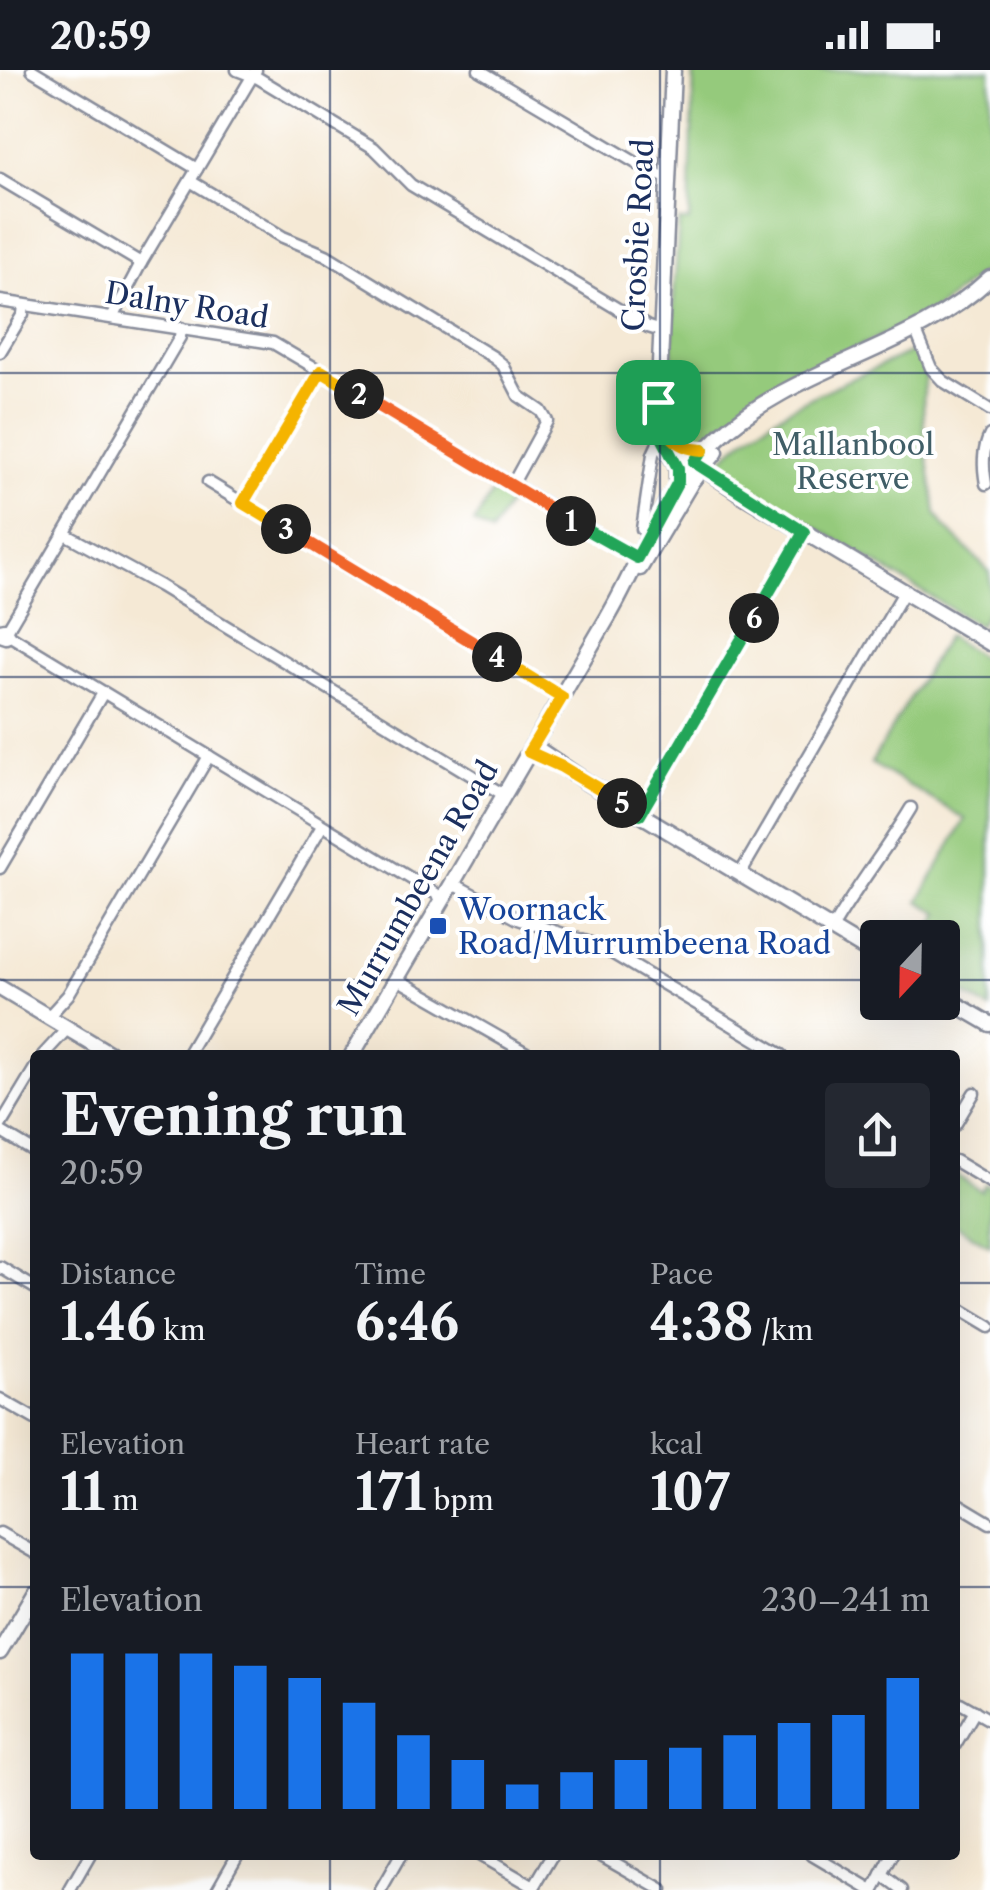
<!DOCTYPE html>
<meta charset="utf-8">
<style>
:root{--surface:#171b24;--page:#242831;--text:#f1f3f6;--muted:#9ea1a6;--accent:#1a73e8}
body{margin:0;font-family:"Libre Caslon Text",serif;background:var(--page);color:var(--text);height:100vh;display:flex;flex-direction:column;font-size:38px;white-space:nowrap}
*{box-sizing:border-box;margin:0}
p{font-size:32px;color:var(--muted)}
.icon{flex:none;width:55px;height:55px;fill:none;stroke:currentColor;stroke-width:2;stroke-linecap:round;stroke-linejoin:round}
.map{position:relative;flex:1;overflow:hidden}
.panel{position:absolute;left:30px;top:980px;width:930px;height:810px;display:flex;flex-direction:column;background:var(--surface);border-radius:10px;box-shadow:0 10px 40px #0002}
.panel>*{flex:none}
.needle{width:65px;rotate:202deg}
.tools{position:absolute;left:860px;top:850px;display:grid;gap:20px}
.tools a{display:grid;place-items:center;width:100px;height:100px;border-radius:10px;background:var(--surface);box-shadow:0 10px 40px #0002;font-size:50px}
.pin{position:absolute;display:grid;place-items:center;width:85px;height:85px;color:#fff;margin:-42px;border-radius:20px;box-shadow:0 5px 15px #0006}
.km{position:absolute;width:50px;height:50px;margin:-25px;border-radius:50%;background:#222;color:#fff;font-size:28px;line-height:50px;text-align:center}
.round{display:grid;place-items:center;flex:none;width:105px;height:105px;border-radius:10px;background:var(--page)}
.head{display:flex;align-items:center;justify-content:space-between;height:170px;padding:0 30px}
h1{font-size:55px;font-weight:800;line-height:75px}
.stats{display:grid;grid-template-columns:repeat(3,1fr);gap:15px;height:170px;padding:10px 30px}
.stats div{display:grid;align-content:center}
.stats b{font-size:50px;font-weight:800}
.stats small{font-size:28px;font-weight:400}
.stats p{font-size:28px}
.chart{height:280px;padding:20px 30px}
.chart p{display:flex;justify-content:space-between}
.chart svg{width:100%;height:180px;margin-top:10px;stroke:var(--accent);stroke-width:6}
.status{display:flex;justify-content:space-between;align-items:center;height:70px;padding:0 50px;background:var(--surface);direction:ltr}
.status svg{height:28px;fill:currentColor}
.map>svg:first-child{display:block}
.green{fill:#95ca7b;stroke:#587c6c;stroke-width:2.5}
.lines{fill:none;stroke-linecap:round;stroke-linejoin:round}
.street-casing{stroke:#888c9a;stroke-width:15}
.secondary-casing{stroke:#888c9a;stroke-width:19}
.street{stroke:#fff;stroke-width:10}
.secondary{stroke:#fff;stroke-width:14}
.split-1-casing{stroke:#fff;stroke-width:20}
.split-2-casing{stroke:#fff;stroke-width:20}
.split-3-casing{stroke:#fff;stroke-width:20}
.split-4-casing{stroke:#fff;stroke-width:20}
.split-5-casing{stroke:#fff;stroke-width:20}
.split-6-casing{stroke:#fff;stroke-width:20}
.split-7-casing{stroke:#fff;stroke-width:20}
.split-8-casing{stroke:#fff;stroke-width:20}
.split-1{stroke:#22a559;stroke-width:12}
.split-2{stroke:#f0652b;stroke-width:12}
.split-3{stroke:#f5b400;stroke-width:12}
.split-4{stroke:#f0652b;stroke-width:12}
.split-5{stroke:#f5b400;stroke-width:12}
.split-6{stroke:#22a559;stroke-width:12}
.split-7{stroke:#22a559;stroke-width:12}
.split-8{stroke:#f5b400;stroke-width:12}
.grid{fill:none;stroke:#1b2f5e;stroke-width:2.5;stroke-opacity:0.55}
.transit-dot{fill:#1a4fb4;stroke:#fff;stroke-width:4}
.labels{text-anchor:middle;dominant-baseline:central;stroke-width:8;stroke-linejoin:round;paint-order:stroke}
.street-label{font-size:30px;fill:#1b2f5e;stroke:#fff}
.park-label{font-size:30px;fill:#405e67;stroke:#fff}
.transit-label{font-size:30px;fill:#164399;stroke:#fff;text-anchor:start}
</style>
<div class="status"><b>20:59</b><svg viewBox="0 0 49 12"><path d="M0 12V9h3v3zM5 12V6h3v6zM10 12V3h3v9zM15 12V0h3v12zM26 1h20v11H26zM47 4h2v5h-2z"/></svg></div>
<div class="map">
<svg width="990" height="1820" viewBox="0 0 990 1820">
<rect width="100%" height="100%" fill="#fff"/>
<filter id="ink" filterUnits="userSpaceOnUse"><feTurbulence type="fractalNoise" baseFrequency=".01" numOctaves="2"/><feDisplacementMap in="SourceGraphic" scale="20" xChannelSelector="R" yChannelSelector="G"/><feConvolveMatrix kernelMatrix="1 2 1 2 8 2 1 2 1" color-interpolation-filters="sRGB"/></filter>
<filter id="wash" filterUnits="userSpaceOnUse"><feTurbulence type="fractalNoise" baseFrequency=".0048" numOctaves="4" result="noise"/><feDisplacementMap in="SourceGraphic" scale="40" xChannelSelector="R" yChannelSelector="G"/><feGaussianBlur stdDeviation="2.25" result="paint"/><feColorMatrix in="noise" values="0 0 0 0 0 0 0 0 0 0 0 0 0 0 0 0 0 1.4 0 .05"/><feComposite in="paint" operator="in"/></filter>
<g filter="url(#wash)">
<rect width="100%" height="100%" fill="#f5e9d5"/>
<g class="green">
<path d="M694,0H990V196L932,242L768,320L700,371L689,367C661,312 676,213 679,151H689Z"/>
<path d="M916,280L927,300C917,347 930,396 936,443L944,456L990,502V537L979,556L718,398V393C772,337 846,312 916,280Z"/>
<polygon points="493,421 510,431 491,463 474,453"/>
<polygon points="947,566 990,592 990,939 943,911 942,868 926,867 940,844 919,831 965,749 871,693"/>
<polygon points="955,1096 959,1099 956,1105 981,1121 985,1114 990,1117 990,1176 955,1155"/>
</g>
</g>
<g filter="url(#ink)">
<g class="lines">
<defs>
<g id="street">
<polyline points="32,0 197,99"/>
<polyline points="237,0 258,8 374,78 411,115 648,257 661,261"/>
<polyline points="479,0 653,103 668,108"/>
<polyline points="0,109 141,193"/>
<polyline points="190,111 283,167 326,185 493,287 503,295 519,326 541,341 547,351 512,415"/>
<polyline points="0,231 273,273 641,490"/>
<polyline points="112,248 141,193 256,0"/>
<polyline points="916,261 931,298 943,311 990,340"/>
<polyline points="0,282 23,244 24,235"/>
<polyline points="208,412 562,627"/>
<path d="M986,414C983,397 982,381 990,365"/>
<polyline points="243,433 321,301"/>
<polyline points="642,459 653,384 660,369"/>
<polyline points="65,464 160,516 504,725"/>
<polyline points="0,559 5,558 9,563 6,568 0,566"/>
<polyline points="8,559 180,267 181,258"/>
<polyline points="9,565 443,828"/>
<polyline points="640,744 804,462"/>
<polyline points="0,798 103,623"/>
<polyline points="740,804 904,522"/>
<polyline points="452,813 518,849 600,876 782,985"/>
<path d="M832,859C856,817 886,780 911,738"/>
<polyline points="397,909 530,985"/>
<polyline points="48,947 68,925 209,686"/>
<polyline points="43,985 67,959"/>
<polyline points="187,985 322,756"/>
<polyline points="955,1055 974,1023"/>
<polyline points="0,1056 35,998"/>
<polyline points="0,1061 35,1082"/>
<polyline points="955,1091 990,1112"/>
<polyline points="0,1197 35,1218"/>
<polyline points="955,1236 990,1257"/>
<polyline points="0,1329 35,1349"/>
<polyline points="955,1432 990,1453"/>
<polyline points="0,1463 35,1483"/>
<polyline points="955,1630 990,1650"/>
<polyline points="955,1675 975,1641"/>
<polyline points="479,1785 534,1817"/>
<polyline points="601,1785 662,1820"/>
<polyline points="812,1785 871,1820"/>
<polyline points="882,1805 902,1820"/>
<polyline points="533,1819 553,1785"/>
<polyline points="70,1820 90,1785"/>
<polyline points="217,1820 237,1785"/>
<polyline points="381,1820 401,1785"/>
<polyline points="874,1820 893,1785"/>
</g>
<g id="secondary">
<polyline points="658,333 672,372 694,392 741,424 990,573"/>
<polyline points="658,339 673,0"/>
<polyline points="661,370 677,396 677,413"/>
<polyline points="640,498 692,411 716,382"/>
<polyline points="533,676 588,713 878,887"/>
<polyline points="0,918 112,985"/>
<polyline points="942,926 990,954"/>
<path d="M352,985C437,839 523,693 608,547C646,482 659,423 718,368C796,295 911,282 990,208"/>
<polyline points="0,1582 35,1523"/>
</g>
</defs>
<use href="#street" class="street-casing"/>
<use href="#secondary" class="secondary-casing"/>
<use href="#street" class="street"/>
<use href="#secondary" class="secondary"/>
</g>
</g>
<g class="lines" filter="url(#ink)">
<defs>
<polyline id="split-1" points="571,451 637,488 678,412 678,398 659,362 658,332"/>
<polyline id="split-2" points="359,324 571,451"/>
<polyline id="split-3" points="286,459 243,433 321,301 359,324"/>
<polyline id="split-4" points="286,459 497,587"/>
<polyline id="split-5" points="497,587 562,627 529,682 562,697 622,733"/>
<polyline id="split-6" points="622,733 640,744 754,548"/>
<polyline id="split-7" points="703,380 694,392 804,462 754,548"/>
<path id="split-8" d="M658,332C664,360 672,379 703,380"/>
</defs>
<use href="#split-1" class="split-1-casing"/>
<use href="#split-2" class="split-2-casing"/>
<use href="#split-3" class="split-3-casing"/>
<use href="#split-4" class="split-4-casing"/>
<use href="#split-5" class="split-5-casing"/>
<use href="#split-6" class="split-6-casing"/>
<use href="#split-7" class="split-7-casing"/>
<use href="#split-8" class="split-8-casing"/>
<use href="#split-1" class="split-1"/>
<use href="#split-2" class="split-2"/>
<use href="#split-3" class="split-3"/>
<use href="#split-4" class="split-4"/>
<use href="#split-5" class="split-5"/>
<use href="#split-6" class="split-6"/>
<use href="#split-7" class="split-7"/>
<use href="#split-8" class="split-8"/>
</g>
<path class="grid" d="M330,0V985M660,0V985M0,303H990M0,607H990M0,910H878M942,910H990M0,1213H35M955,1213H990M0,1517H35M955,1517H990M330,1785V1820M660,1785V1820"/>
<rect class="transit-dot" x="428" y="846" width="20" height="20" rx="5"/>
<g class="labels">
<g class="street-label">
<text transform="translate(638 165) rotate(-87)">Crosbie Road</text>
<text transform="translate(187 235) rotate(9)">Dalny Road</text>
<text transform="translate(418 818) rotate(-60)">Murrumbeena Road</text>
</g>
<g class="park-label">
<text x="853" y="374">Mallanbool<tspan x="853" dy="34">Reserve</tspan></text>
</g>
<g class="transit-label">
<text x="458" y="839">Woornack<tspan x="458" dy="34">Road/Murrumbeena Road</tspan></text>
</g>
</g>
</svg>
<div class="tools">
<a><svg class="needle" viewBox="-14 -14 28 28"><path d="M0-13l5 13h-10z" fill="#e53935"/><path d="M0 13l5-13h-10z" fill="#9ea1a6"/></svg></a>
</div>
<div class="pin" style="left:658px;top:332px;background:#1e9e55"><svg class="icon" aria-label="arrive" viewBox="0 0 24 24"><path d="M6 21V4h12l-3 4 3 4H6"/></svg></div>
<b class="km" style="left:571px;top:451px">1</b>
<b class="km" style="left:359px;top:324px">2</b>
<b class="km" style="left:286px;top:459px">3</b>
<b class="km" style="left:497px;top:587px">4</b>
<b class="km" style="left:622px;top:733px">5</b>
<b class="km" style="left:754px;top:548px">6</b>
<section class="panel">
<div class="head"><div><h1>Evening run</h1><p>20:59</p></div><a class="round"><svg class="icon" aria-label="share" viewBox="0 0 24 24"><path d="M12 15V3M7 8l5-5 5 5M5 13v7h14v-7"/></svg></a></div>
<div class="stats">
<div><p>Distance</p><b>1.46<small> km</small></b></div>
<div><p>Time</p><b>6:46</b></div>
<div><p>Pace</p><b>4:38<small> /km</small></b></div>
</div>
<div class="stats">
<div><p>Elevation</p><b>11<small> m</small></b></div>
<div><p>Heart rate</p><b>171<small> bpm</small></b></div>
<div><p>kcal</p><b>107</b></div>
</div>
<div class="chart"><p><span>Elevation</span>230–241 m</p>
<svg viewBox="0 0 160 44" preserveAspectRatio="none"><path d="M5 44V6M15 44V6M25 44V6M35 44V9M45 44V12M55 44V18M65 44V26M75 44V32M85 44V38M95 44V35M105 44V32M115 44V29M125 44V26M135 44V23M145 44V21M155 44V12"/></svg>
</div>
</section>
</div>
